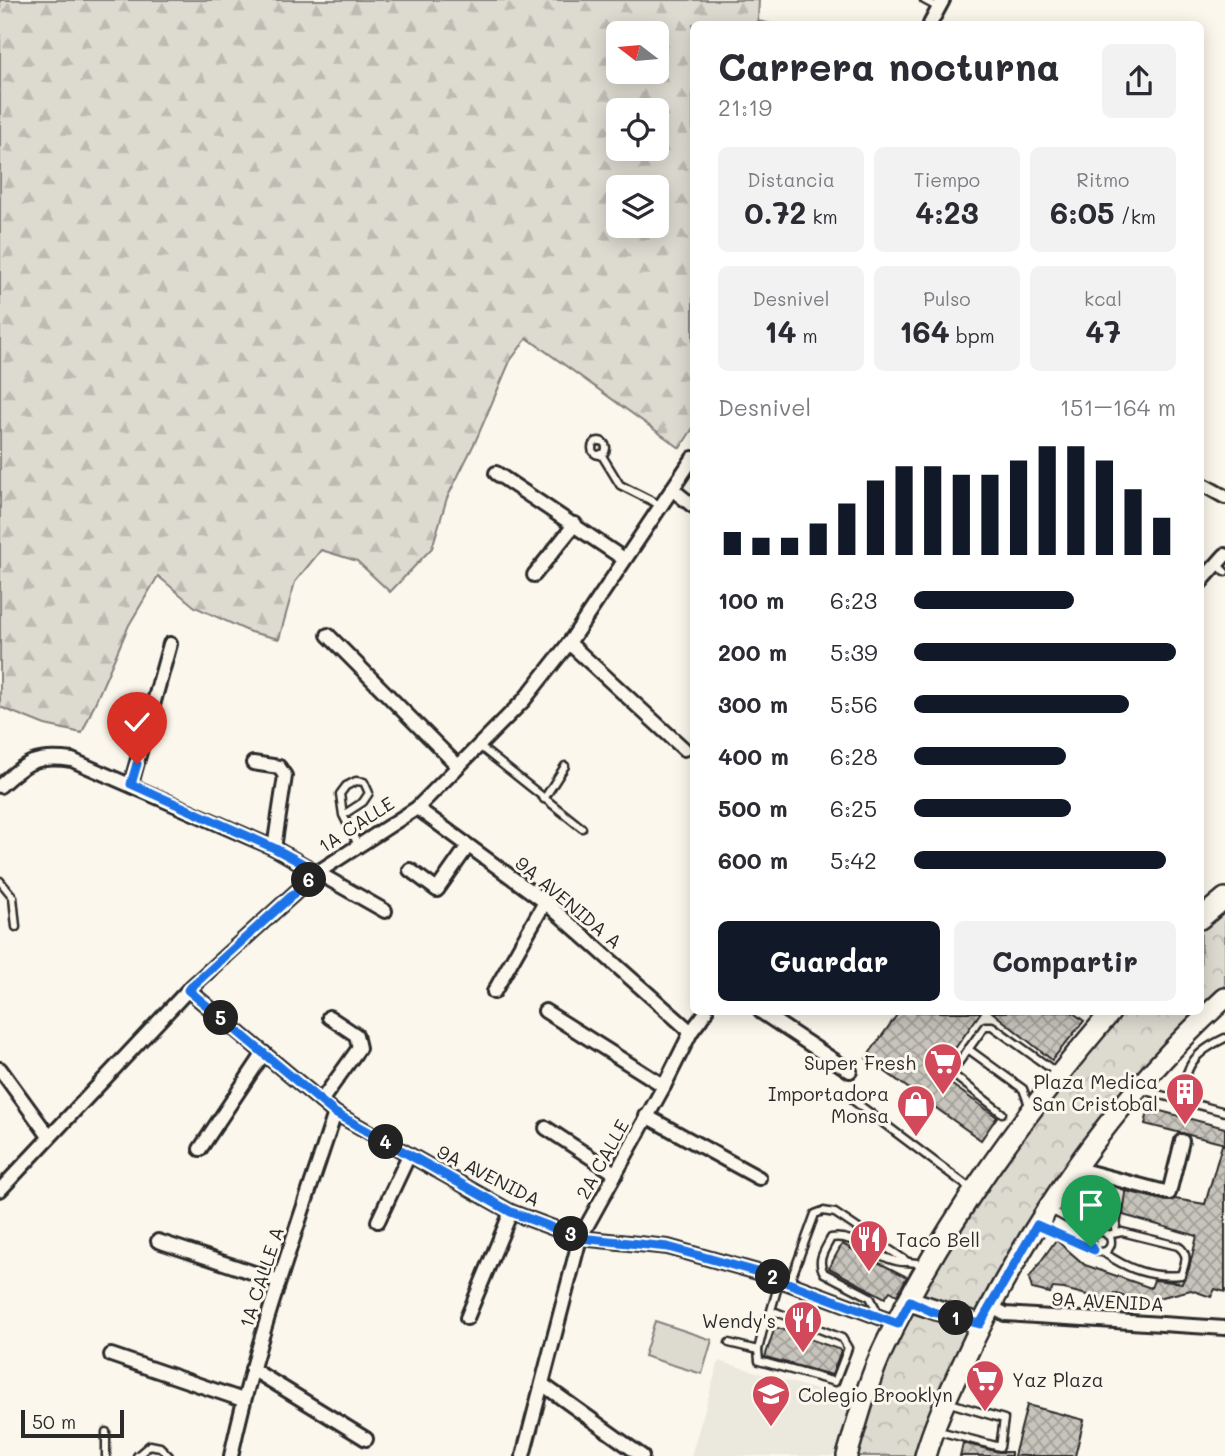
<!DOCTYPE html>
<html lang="es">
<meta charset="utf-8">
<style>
:root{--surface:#fff;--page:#f2f2f3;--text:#2b2b33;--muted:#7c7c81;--accent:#111827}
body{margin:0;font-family:Mali,sans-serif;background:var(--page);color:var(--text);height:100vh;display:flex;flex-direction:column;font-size:26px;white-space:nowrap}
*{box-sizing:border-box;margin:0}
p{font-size:23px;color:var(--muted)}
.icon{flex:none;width:38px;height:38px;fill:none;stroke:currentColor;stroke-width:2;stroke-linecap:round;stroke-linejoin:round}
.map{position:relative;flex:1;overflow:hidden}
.panel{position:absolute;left:690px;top:21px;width:514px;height:994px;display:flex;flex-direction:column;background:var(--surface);border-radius:10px;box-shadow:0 4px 18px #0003}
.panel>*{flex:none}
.needle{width:46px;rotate:286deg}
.buttons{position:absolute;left:606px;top:21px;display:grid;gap:14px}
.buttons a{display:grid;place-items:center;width:63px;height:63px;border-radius:10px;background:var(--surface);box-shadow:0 4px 18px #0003;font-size:35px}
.scale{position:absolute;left:21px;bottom:18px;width:103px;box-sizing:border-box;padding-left:7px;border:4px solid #2b2b2b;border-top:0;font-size:19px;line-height:24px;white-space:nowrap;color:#2b2b2b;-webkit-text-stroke:5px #fbf7ec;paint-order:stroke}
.pin{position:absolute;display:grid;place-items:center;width:60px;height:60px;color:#fff;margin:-72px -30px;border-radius:50% 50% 50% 0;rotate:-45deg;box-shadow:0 0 7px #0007}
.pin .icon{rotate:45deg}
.km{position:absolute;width:35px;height:35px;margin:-18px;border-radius:50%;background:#222;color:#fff;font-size:19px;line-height:35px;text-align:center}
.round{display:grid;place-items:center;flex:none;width:74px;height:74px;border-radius:10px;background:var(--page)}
.head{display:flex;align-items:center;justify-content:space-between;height:119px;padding:0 28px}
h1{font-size:38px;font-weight:700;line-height:52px}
.stats{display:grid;grid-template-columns:repeat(3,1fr);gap:10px;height:119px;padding:7px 28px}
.stats div{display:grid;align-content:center;border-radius:10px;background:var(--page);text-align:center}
.stats b{font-size:30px;font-weight:700}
.stats small{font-size:19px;font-weight:400}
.stats p{font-size:19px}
.chart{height:196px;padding:14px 28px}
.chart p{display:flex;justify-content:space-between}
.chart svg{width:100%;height:126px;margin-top:7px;stroke:var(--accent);stroke-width:6}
.primary-button{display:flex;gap:14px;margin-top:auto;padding:14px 28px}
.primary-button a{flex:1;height:80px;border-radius:10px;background:var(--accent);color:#fff;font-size:28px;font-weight:700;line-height:80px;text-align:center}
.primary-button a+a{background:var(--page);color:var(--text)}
ul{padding:0 28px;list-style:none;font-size:23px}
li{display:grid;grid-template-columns:112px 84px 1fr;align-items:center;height:52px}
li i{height:18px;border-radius:9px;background:var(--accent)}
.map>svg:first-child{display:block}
.built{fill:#ebe8de}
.forest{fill:url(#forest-firs);stroke:#84827e;stroke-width:2;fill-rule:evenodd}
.park{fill:url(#park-crowns);stroke:#84827e;stroke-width:2}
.garden{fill:#dddad0;stroke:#84827e;stroke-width:2}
.building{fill:url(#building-cross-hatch);stroke:#2b2b2b;stroke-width:2}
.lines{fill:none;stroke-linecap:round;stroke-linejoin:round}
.service-casing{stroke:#2b2b2b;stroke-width:11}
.minor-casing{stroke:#2b2b2b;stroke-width:18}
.primary-casing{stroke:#2b2b2b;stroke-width:24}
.service{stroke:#fbf7ec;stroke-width:6}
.minor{stroke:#fbf7ec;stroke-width:12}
.primary{stroke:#fbf7ec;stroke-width:19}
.route-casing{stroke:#fff;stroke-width:14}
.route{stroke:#1a73e8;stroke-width:9}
.labels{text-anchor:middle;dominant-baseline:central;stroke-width:6;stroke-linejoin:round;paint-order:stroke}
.street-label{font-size:19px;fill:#2b2b2b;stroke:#fbf7ec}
.poi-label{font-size:19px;fill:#2b2b2b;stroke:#fbf7ec;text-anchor:end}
</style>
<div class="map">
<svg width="1225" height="1456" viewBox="0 0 1225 1456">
<defs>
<pattern id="forest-firs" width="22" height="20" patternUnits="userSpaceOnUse" patternTransform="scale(1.75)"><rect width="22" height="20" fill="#dddad0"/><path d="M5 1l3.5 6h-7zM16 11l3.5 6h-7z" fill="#bebbb3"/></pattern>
<pattern id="park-crowns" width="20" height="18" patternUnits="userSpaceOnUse" patternTransform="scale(1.75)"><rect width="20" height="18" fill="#dddad0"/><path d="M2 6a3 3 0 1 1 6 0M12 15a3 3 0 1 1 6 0" fill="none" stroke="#bebbb3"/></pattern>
<pattern id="building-cross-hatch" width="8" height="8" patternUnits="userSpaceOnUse" patternTransform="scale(1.75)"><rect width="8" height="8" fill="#c7c4bc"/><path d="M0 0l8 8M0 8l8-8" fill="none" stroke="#a29f99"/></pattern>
</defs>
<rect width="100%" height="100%" fill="#fbf7ec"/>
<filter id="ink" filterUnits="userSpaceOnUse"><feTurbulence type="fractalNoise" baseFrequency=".0143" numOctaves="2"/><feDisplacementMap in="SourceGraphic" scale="14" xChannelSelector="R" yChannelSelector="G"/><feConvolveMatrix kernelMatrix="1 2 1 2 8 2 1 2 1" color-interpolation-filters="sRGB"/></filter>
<g filter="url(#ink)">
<polygon class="built" points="719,1361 851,1400 834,1456 691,1456"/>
<path class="forest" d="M0,0H759L758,21L772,24H693V428L680,448L527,338L510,361L476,440L447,498L432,548L390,592L357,561L321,550L295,582L279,639L250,632L195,607L158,576L129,625L82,733L45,725L0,707ZM618,33H656V72H618ZM618,110H656V149H618ZM618,187H656V226H618Z"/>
<g class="park">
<polygon points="1225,905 1225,990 1132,1085 978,1319 916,1298 956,1225 1118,1012 1200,1012 1201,928"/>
<polygon points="911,1306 973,1328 918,1456 852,1456 871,1396"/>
</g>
<polygon class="garden" points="655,1321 712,1340 702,1374 644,1356"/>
<g class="building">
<polygon points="899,1012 981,1012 937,1074 997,1117 981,1140 866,1058"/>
<polygon points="992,1012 1072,1012 1084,1021 1052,1060"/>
<polygon points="1149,1108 1225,1128 1225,1144 1145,1124"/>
<polygon points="1222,1145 1225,1145 1225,1292 1215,1289 1211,1297 1191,1290 1154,1299 1149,1305 1114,1293 1110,1301 1064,1289 1053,1288 1050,1293 1032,1289 1029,1278 1056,1240 1085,1265 1151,1288 1154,1280 1182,1283 1189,1269 1197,1236 1123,1215 1126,1191 1167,1201 1175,1199 1205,1204"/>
<polygon points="842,1244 907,1277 897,1295 890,1291 885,1298 829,1268"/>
<polygon points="775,1327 841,1350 832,1375 765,1357"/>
<polygon points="1027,1405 1084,1420 1075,1456 1014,1456"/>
<polygon points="963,1443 999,1452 1011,1452 1011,1456 960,1456"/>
</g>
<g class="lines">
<defs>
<g id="service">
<polyline points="924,0 939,8"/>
<circle cx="599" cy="448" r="7"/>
<polyline points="601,454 620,485 660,505"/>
<polyline points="1217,564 1225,572"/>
<polyline points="479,746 582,828"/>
<polyline points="544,799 565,766"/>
<polyline points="343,815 363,802 369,793 364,782 356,781 346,786 340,794 343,815 358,845"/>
<polyline points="0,881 13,897 16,927"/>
<polyline points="968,1049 1023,1089 1029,1105"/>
<polyline points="1142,1090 1225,1112"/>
<path d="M1179,1100C1188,1065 1191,1054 1225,1038"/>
<polyline points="854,1101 971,1189"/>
<polyline points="1002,1113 951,1073 985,1026 992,1026 1057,1073"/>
<polyline points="1075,1177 1121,1193 1115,1232"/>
<polyline points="1051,1210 1095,1234"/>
<polyline points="1039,1226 1093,1250"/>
<circle cx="1101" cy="1242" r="10"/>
<path d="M1103,1252C1127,1269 1151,1278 1181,1275C1185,1263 1190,1255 1178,1246L1122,1232L1107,1235"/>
<polyline points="790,1282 815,1214 823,1211 835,1213 908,1262 925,1264"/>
<polygon points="776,1312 842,1338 848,1348 835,1382 759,1361 758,1350 766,1318"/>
<polyline points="770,1314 780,1279"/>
<path d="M879,1315L870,1297L824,1273C816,1260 825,1250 831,1238C858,1233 880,1264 908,1262"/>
<polyline points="811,1324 820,1295"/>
<polyline points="729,1343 758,1350"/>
<polyline points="935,1430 1000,1447 1004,1419 950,1403"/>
<polyline points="106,1456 106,1432"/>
<polyline points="137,1456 150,1445 160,1447 169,1456"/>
</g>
<g id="minor">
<polyline points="930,24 943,0"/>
<polyline points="496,473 624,559"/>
<polyline points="1200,483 1225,497"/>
<polyline points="672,489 693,506"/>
<polyline points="534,575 575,524"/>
<polyline points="1200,583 1225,555"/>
<polyline points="328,635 457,765"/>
<polyline points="569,643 684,749"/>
<polyline points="253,763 279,767 285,776 274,848"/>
<polyline points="131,784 170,644"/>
<path d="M0,786C26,762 36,755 72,760L274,848L385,911"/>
<polyline points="417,808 545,902 691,1032"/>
<polyline points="410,870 437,890 468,846"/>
<polyline points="188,990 335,1113 511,1212 580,1238 668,1247 761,1273 898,1324"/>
<polyline points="494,992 545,902"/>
<polyline points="545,1011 664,1086"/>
<polyline points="761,1012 850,1071"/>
<polyline points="0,1069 48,1135"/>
<polyline points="321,1101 359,1048 356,1035 329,1017"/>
<polyline points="646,1116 759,1178"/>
<polyline points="546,1128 616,1174"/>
<polyline points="200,1149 264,1053"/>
<polyline points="1074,1168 1169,1193 1182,1141"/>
<polyline points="0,1190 188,990 318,872 417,808 524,700 569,643 693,458"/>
<polyline points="378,1221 409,1155"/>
<polyline points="158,1241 278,1281"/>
<polyline points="990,1306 1005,1314 1225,1328"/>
<polyline points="467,1318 511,1212"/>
<polyline points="111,1355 243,1400"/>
<polyline points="252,1369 366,1439"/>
<polyline points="542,1384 642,1456"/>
<path d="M231,1456C256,1339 298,1226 335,1113"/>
<polyline points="523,1456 580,1238 664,1086 691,1032 706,1012"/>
</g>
<g id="primary">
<polyline points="1200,919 1225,898"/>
<polyline points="910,1301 980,1324"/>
<path d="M847,1456C858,1419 868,1380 885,1345C944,1223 1023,1115 1111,1012"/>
<path d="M925,1456C934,1424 949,1393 963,1363C1026,1226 1114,1099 1225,998"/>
</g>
</defs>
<use href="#service" class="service-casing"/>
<use href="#minor" class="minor-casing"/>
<use href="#primary" class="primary-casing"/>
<use href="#service" class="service"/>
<use href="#minor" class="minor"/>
<use href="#primary" class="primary"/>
</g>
</g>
<g class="lines" filter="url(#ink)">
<defs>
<polyline id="route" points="137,764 131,784 274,848 318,872 188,990 335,1113 511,1212 580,1238 668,1247 761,1273 898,1324 910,1301 933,1312 980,1324 1037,1225 1094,1250 1091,1247"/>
</defs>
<use href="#route" class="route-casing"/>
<use href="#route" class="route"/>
</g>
<defs>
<symbol id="supermarket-pin" viewBox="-11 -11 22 30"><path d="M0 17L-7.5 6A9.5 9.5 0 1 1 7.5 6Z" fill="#d1495b" stroke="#fbf7ec"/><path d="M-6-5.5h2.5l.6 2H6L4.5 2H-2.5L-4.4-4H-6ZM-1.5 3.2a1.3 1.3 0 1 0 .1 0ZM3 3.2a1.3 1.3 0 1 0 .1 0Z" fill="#fff"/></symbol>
<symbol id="building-pin" viewBox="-11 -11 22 30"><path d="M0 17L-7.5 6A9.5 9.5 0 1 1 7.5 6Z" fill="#d1495b" stroke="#fbf7ec"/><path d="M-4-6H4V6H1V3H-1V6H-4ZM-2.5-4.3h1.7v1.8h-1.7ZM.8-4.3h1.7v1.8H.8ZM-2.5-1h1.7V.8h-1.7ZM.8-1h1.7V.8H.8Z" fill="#fff"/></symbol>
<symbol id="shop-pin" viewBox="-11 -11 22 30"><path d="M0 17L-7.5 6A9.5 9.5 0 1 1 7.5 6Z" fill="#d1495b" stroke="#fbf7ec"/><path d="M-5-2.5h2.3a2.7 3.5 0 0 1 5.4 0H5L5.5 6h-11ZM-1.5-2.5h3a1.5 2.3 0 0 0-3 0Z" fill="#fff"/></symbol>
<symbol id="restaurant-pin" viewBox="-11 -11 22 30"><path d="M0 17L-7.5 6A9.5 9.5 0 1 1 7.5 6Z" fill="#d1495b" stroke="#fbf7ec"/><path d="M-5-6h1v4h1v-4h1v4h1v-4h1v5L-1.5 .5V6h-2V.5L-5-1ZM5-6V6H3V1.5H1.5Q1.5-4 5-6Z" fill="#fff"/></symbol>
<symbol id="school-pin" viewBox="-11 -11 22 30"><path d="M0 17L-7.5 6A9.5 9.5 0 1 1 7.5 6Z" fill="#d1495b" stroke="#fbf7ec"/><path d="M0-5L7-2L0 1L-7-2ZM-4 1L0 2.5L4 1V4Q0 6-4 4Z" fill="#fff"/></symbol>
</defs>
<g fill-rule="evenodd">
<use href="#supermarket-pin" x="921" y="1040" width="44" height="60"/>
<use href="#building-pin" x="1163" y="1070" width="44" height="60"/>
<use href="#shop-pin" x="894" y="1082" width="44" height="60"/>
<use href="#restaurant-pin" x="847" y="1217" width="44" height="60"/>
<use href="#restaurant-pin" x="781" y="1298" width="44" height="60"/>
<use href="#supermarket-pin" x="963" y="1357" width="44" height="60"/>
<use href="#school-pin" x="749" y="1372" width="44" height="60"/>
</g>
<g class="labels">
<g class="street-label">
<text transform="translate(356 824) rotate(-33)">1A CALLE</text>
<text transform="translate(569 902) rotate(40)">9A AVENIDA A</text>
<text transform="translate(602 1159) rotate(-61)">2A CALLE</text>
<text transform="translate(489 1175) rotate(27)">9A AVENIDA</text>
<text transform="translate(261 1277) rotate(-72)">1A CALLE A</text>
<text transform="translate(1108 1301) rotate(3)">9A AVENIDA</text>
</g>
<g class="poi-label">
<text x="916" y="1062">Super Fresh</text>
<text x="1158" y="1081">Plaza Medica<tspan x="1158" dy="22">San Cristobal</tspan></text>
<text x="889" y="1093">Importadora<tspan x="889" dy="22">Monsa</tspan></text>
<text x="896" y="1239" text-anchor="start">Taco Bell</text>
<text x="776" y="1320">Wendy's</text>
<text x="1012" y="1379" text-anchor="start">Yaz Plaza</text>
<text x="798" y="1394" text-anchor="start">Colegio Brooklyn</text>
</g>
</g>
</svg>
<div class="buttons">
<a><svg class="needle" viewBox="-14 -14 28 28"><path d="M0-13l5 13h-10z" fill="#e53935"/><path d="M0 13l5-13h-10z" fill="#7c7c81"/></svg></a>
<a><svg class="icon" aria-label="locate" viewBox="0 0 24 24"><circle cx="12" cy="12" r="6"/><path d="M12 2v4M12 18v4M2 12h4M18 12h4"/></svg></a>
<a><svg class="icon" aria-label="layers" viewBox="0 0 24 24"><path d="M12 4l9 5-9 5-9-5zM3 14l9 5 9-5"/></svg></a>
</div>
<div class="scale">50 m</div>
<div class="pin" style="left:1091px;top:1247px;background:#1e9e55"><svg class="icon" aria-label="arrive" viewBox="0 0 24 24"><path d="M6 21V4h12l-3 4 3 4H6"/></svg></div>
<div class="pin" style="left:137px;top:764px;background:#d93025"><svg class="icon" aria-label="check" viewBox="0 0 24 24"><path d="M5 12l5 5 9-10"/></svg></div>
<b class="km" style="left:956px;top:1318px">1</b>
<b class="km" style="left:773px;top:1277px">2</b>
<b class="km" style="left:571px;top:1234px">3</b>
<b class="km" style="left:386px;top:1142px">4</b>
<b class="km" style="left:221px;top:1018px">5</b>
<b class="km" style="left:309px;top:880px">6</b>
<section class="panel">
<div class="head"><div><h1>Carrera nocturna</h1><p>21:19</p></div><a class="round"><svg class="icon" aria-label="share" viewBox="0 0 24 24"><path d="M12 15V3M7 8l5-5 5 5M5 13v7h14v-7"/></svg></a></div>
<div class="stats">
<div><p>Distancia</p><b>0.72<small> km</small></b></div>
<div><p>Tiempo</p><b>4:23</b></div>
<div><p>Ritmo</p><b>6:05<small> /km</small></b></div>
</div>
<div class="stats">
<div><p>Desnivel</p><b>14<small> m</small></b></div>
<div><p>Pulso</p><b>164<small> bpm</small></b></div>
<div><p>kcal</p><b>47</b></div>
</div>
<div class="chart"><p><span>Desnivel</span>151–164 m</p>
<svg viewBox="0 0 160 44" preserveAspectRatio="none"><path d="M5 44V36M15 44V38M25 44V38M35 44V33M45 44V26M55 44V18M65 44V13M75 44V13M85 44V16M95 44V16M105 44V11M115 44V6M125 44V6M135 44V11M145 44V21M155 44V31"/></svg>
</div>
<ul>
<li><b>100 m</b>6:23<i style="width:61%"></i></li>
<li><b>200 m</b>5:39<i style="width:100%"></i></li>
<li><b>300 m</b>5:56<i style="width:82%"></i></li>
<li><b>400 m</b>6:28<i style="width:58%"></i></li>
<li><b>500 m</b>6:25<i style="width:60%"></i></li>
<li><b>600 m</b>5:42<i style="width:96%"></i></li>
</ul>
<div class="primary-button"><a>Guardar</a><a>Compartir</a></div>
</section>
</div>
